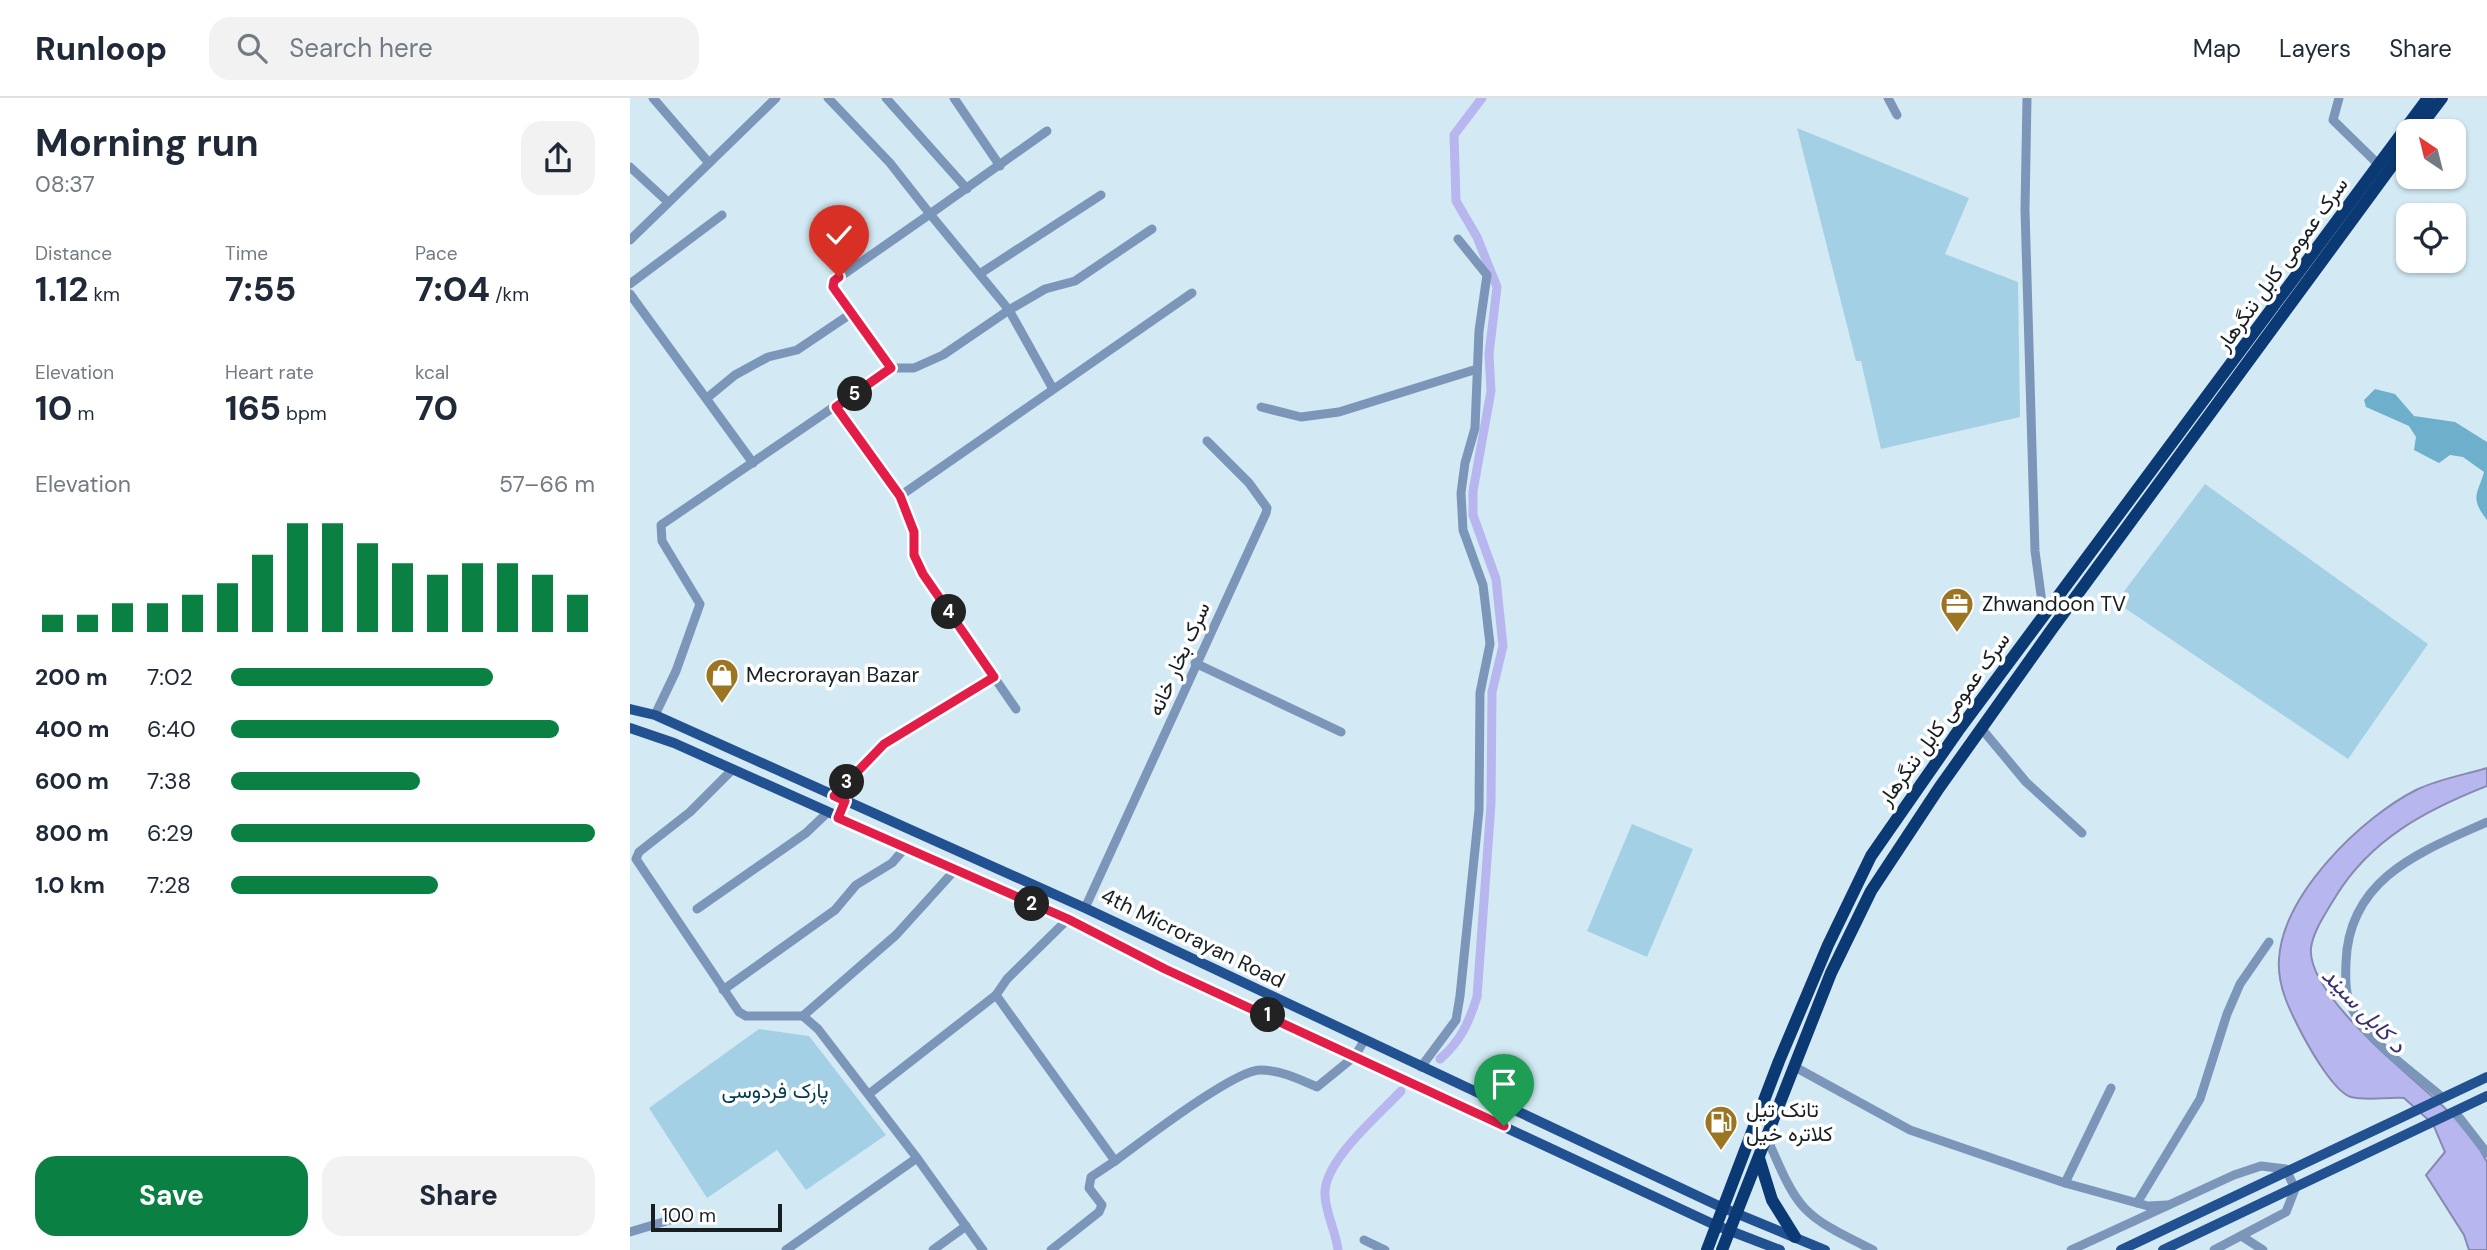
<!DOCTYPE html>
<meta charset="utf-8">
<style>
:root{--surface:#fff;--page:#f2f2f3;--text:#1f2937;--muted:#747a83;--line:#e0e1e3;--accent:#0b8043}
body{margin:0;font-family:"DM Sans",Vazirmatn,sans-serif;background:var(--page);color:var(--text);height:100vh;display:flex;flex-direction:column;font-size:26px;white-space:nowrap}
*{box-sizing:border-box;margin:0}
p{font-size:23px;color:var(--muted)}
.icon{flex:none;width:38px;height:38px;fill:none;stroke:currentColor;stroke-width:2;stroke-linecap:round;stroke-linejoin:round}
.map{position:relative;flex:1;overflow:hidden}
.side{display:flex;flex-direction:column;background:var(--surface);width:630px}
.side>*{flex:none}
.needle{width:46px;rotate:325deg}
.fabs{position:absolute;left:1766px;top:21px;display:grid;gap:14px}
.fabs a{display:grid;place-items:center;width:70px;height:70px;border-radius:14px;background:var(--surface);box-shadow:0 2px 5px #0004;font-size:35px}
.scale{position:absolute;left:21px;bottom:18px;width:131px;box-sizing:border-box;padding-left:7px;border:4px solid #171f23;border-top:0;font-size:19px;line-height:24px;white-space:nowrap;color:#171f23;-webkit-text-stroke:5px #fff;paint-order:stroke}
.pin{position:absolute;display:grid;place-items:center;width:60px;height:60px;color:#fff;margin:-72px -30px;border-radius:50% 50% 50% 0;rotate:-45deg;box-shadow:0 0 7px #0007}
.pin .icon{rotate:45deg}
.km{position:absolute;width:35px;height:35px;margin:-18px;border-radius:50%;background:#222;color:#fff;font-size:19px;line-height:35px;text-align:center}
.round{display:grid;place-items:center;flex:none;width:74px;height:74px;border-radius:21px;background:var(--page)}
.overview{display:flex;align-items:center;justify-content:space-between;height:119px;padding:0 35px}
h1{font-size:38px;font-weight:700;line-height:52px}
.stats{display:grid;grid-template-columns:repeat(3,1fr);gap:10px;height:119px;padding:7px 35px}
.stats div{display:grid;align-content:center}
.stats b{font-size:35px;font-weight:700}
.stats small{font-size:19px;font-weight:400}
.stats p{font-size:19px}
.chart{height:196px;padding:14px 35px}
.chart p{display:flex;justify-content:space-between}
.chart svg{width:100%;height:126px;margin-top:7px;stroke:var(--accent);stroke-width:6}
.cta{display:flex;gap:14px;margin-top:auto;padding:14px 35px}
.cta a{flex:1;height:80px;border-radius:21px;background:var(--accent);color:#fff;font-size:28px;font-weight:700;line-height:80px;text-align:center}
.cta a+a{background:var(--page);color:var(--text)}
ul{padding:0 35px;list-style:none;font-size:23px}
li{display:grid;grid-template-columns:112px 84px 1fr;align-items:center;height:52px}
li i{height:18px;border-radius:9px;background:var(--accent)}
header{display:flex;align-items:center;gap:42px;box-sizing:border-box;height:98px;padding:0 35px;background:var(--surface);border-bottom:2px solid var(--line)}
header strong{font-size:33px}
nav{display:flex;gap:38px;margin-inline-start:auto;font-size:24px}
.search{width:490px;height:63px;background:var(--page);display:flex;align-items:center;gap:18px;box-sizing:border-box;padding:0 24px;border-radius:21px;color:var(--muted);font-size:26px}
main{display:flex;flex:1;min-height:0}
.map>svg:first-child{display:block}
.green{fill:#a4d0e5}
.forest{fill:#6eafcc}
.water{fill:#b8b6ee;stroke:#8889b1;stroke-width:2}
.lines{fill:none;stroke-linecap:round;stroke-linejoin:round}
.canal{stroke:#b8b6ee;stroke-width:9}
.minor{stroke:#7c96ba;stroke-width:9}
.major{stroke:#215191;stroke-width:10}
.highway{stroke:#0b3973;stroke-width:12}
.route-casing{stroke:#fff;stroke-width:14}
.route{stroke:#e11d48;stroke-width:9}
.labels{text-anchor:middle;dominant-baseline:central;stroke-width:7;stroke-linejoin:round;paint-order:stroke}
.street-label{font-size:21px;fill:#171f23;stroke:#fff}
.poi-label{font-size:21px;fill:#171f23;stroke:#fff;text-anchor:start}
.park-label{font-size:21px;fill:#003d51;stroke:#fff}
.water-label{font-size:23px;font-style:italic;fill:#3a3172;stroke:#fff}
</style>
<header>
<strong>Runloop</strong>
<div class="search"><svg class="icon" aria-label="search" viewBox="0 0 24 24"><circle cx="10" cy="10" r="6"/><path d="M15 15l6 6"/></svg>Search here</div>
<nav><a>Map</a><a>Layers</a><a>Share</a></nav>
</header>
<main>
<section class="side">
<div class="overview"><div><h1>Morning run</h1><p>08:37</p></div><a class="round"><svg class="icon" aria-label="share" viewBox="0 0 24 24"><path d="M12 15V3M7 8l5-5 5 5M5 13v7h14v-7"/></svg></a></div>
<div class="stats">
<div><p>Distance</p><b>1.12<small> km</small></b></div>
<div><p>Time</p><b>7:55</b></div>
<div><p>Pace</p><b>7:04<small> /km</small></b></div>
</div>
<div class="stats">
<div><p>Elevation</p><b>10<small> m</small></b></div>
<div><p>Heart rate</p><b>165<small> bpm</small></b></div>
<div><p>kcal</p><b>70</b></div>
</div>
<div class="chart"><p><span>Elevation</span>57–66 m</p>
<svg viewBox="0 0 160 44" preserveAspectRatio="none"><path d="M5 44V38M15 44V38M25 44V34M35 44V34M45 44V31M55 44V27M65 44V17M75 44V6M85 44V6M95 44V13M105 44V20M115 44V24M125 44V20M135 44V20M145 44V24M155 44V31"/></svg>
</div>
<ul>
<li><b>200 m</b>7:02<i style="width:72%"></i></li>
<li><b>400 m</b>6:40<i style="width:90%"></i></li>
<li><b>600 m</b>7:38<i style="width:52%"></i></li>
<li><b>800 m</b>6:29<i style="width:100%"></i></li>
<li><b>1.0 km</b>7:28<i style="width:57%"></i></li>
</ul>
<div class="cta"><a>Save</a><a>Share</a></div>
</section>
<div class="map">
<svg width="1857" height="1152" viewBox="0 0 1857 1152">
<rect width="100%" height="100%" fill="#d3eaf4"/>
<g class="green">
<polygon points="1167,30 1339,100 1315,156 1388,184 1390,319 1251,351 1231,263 1226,263"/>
<polygon points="1575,386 1798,546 1718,661 1486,504"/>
<polygon points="1002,726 1063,751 1017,859 957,833"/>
<polygon points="129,931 179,938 256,1037 176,1092 147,1052 77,1100 19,1010"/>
</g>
<path class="forest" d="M1745,291L1765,296L1784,318L1825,324L1857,344V422C1839,399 1848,396 1854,374L1833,359L1820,357L1809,365L1784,352L1786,339L1779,328L1736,309L1734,302Z"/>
<path class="water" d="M1857,670V688C1796,712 1741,741 1706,798C1697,813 1683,833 1681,850C1676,899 1790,984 1822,1017C1835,1030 1849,1048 1857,1064V1152H1839L1834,1137L1796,1077L1815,1054L1803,1026L1774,1000C1757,999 1737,1003 1721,999C1704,994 1680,951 1672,936C1660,913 1647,888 1649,861C1653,796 1731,720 1786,692C1808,681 1834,677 1857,670Z"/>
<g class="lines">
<g class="canal">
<path d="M810,961C831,943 839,924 847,899L861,706L862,594L873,548L866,481L843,417V393L861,293L859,256L867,189L847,139L826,103L824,37L852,0"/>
<path d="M708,1152C706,1134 696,1116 695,1098C692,1064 749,1017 771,993"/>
</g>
<g class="minor">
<polyline points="23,0 79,65"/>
<polyline points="198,0 260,65 300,116 204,183 203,189 261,270"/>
<polyline points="256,0 337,91"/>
<polyline points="324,0 370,68"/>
<polyline points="1258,0 1267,17"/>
<polyline points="1397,0 1395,112 1405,453 1414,519"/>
<polyline points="1709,0 1703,22 1749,67"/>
<polyline points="417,33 300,116 379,212 423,291"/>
<polyline points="0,69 38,104"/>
<polyline points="0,142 146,0"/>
<polyline points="351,175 471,97"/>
<polyline points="0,186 92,117"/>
<polyline points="0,196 123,365"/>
<polyline points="77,300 105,277 138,259 167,252 222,215"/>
<path d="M206,309C227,338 253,367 270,399C284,424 281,451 293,476L386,611"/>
<polyline points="631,309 671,319 709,314 847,271"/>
<polyline points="270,398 562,195"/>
<polyline points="565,565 711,634"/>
<polyline points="25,617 46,573 70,506 32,443 31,427 261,270 284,270 313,257 379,212 415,191 445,183 522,131"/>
<polyline points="1351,630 1396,684 1452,735"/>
<polyline points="103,671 60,714 9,754 6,761 109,914 116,918 173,918"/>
<polyline points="204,698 254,646 364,579"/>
<polyline points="455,810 636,415 637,410 619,385 577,343"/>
<polyline points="67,811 176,735 197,715"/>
<polyline points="93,892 205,812 226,787 262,765 275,750"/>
<path d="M366,897L485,1063C511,1044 604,972 630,972C651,972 669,981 687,989L725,958L734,943"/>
<polyline points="791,969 826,922 830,898 849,712 850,595 860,546 853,487 833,432 831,395 835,365 845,330 849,233 857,177 828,141"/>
<polyline points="1165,969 1280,1032 1435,1085 1518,1108 1537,1107"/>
<polyline points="239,996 366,897 377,881 438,821"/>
<path d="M1812,999C1784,975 1751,953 1730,924C1715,903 1715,887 1716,864C1719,780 1790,754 1857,724"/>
<polyline points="1825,1014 1857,1055"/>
<path d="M1137,1040C1169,1114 1170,1116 1243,1152"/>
<polyline points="287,1060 353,1152"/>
<polyline points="1435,1085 1481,990"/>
<polyline points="1507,1105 1570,1001 1597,916 1610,886 1639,844"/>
<polyline points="0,1134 40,1122"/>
<polyline points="1613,1139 1633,1152"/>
<polyline points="734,1142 755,1152"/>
<polyline points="156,1152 287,1060 188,931 173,918 266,837 324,773"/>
<polyline points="303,1152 336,1128"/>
<polyline points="421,1152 469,1114 472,1107 459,1090 461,1079 485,1063"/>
<polyline points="1441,1152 1604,1077 1631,1068 1656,1071 1665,1091 1656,1114 1584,1152"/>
</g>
<g class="major">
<polyline points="0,611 25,617 455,810 1091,1109 1195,1152"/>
<polyline points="0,630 44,645 438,821 535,871 1085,1127 1150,1152"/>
<polyline points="1491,1152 1857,979"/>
<polyline points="1533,1152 1857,998"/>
</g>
<g class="highway">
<polyline points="1787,33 1812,0"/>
<polyline points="1129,1060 1142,1102 1165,1139"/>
<polyline points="1077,1152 1149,963 1198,847 1241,758 1328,633 1798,0"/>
<polyline points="1092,1152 1201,875 1241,793 1309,690 1422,531 1778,46"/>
</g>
</g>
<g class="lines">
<defs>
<polyline id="route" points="209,179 204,183 203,189 261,270 206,309 270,398 284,434 284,457 293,476 364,579 254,646 204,698 215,703 208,720 438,821 535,871 874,1028"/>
</defs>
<use href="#route" class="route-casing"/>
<use href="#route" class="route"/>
</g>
<defs>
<symbol id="office-pin" viewBox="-11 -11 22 30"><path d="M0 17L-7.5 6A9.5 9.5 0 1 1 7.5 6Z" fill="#9b7521" stroke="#fff"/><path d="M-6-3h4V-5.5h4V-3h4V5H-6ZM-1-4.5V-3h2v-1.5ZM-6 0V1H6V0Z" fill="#fff"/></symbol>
<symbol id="shop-pin" viewBox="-11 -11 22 30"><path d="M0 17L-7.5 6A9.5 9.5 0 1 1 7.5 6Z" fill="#9b7521" stroke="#fff"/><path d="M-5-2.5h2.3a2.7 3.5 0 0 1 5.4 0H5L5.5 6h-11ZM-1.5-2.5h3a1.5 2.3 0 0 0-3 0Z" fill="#fff"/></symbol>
<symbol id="fuel-pin" viewBox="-11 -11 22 30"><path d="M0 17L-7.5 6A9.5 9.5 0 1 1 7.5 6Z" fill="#9b7521" stroke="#fff"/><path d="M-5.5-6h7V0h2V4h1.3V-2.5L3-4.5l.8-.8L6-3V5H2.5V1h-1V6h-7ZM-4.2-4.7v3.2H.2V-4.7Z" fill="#fff"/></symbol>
</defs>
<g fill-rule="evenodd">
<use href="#office-pin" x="1308" y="487" width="38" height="52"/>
<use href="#shop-pin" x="73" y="558" width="38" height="52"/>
<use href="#fuel-pin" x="1072" y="1005" width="38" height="52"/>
</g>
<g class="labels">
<g class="street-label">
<text transform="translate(1652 166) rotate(-54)">سرک عمومی کابل ننگرهار</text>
<text transform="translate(549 561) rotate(-66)">سرک بخار خانه</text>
<text transform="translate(1314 621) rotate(-54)">سرک عمومی کابل ننگرهار</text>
<text transform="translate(563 840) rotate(26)">4th Microrayan Road</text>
</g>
<g class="poi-label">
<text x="1352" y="506">Zhwandoon TV</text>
<text x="116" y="577">Mecrorayan Bazar</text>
<text x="1116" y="1012">تانک تیل<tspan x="1116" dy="24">کلاتره خیل</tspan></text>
</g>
<g class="park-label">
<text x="145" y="993">پارک فردوسی</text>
</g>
<g class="water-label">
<text transform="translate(1734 912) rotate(46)">د کابل سيند</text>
</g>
</g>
</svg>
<div class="fabs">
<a><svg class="needle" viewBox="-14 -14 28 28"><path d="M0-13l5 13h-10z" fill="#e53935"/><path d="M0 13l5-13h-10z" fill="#747a83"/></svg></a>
<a><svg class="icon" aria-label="locate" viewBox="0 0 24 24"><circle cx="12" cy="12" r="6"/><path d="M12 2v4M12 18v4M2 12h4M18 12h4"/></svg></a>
</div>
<div class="scale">100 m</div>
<div class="pin" style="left:874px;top:1028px;background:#1e9e55"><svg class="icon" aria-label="arrive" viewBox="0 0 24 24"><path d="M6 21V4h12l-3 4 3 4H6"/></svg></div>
<div class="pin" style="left:209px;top:179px;background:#d93025"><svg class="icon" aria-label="check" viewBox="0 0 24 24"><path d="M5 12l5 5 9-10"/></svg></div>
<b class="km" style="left:638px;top:917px">1</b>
<b class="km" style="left:402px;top:806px">2</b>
<b class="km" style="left:217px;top:684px">3</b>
<b class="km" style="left:319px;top:514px">4</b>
<b class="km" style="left:225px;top:296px">5</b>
</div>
</main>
